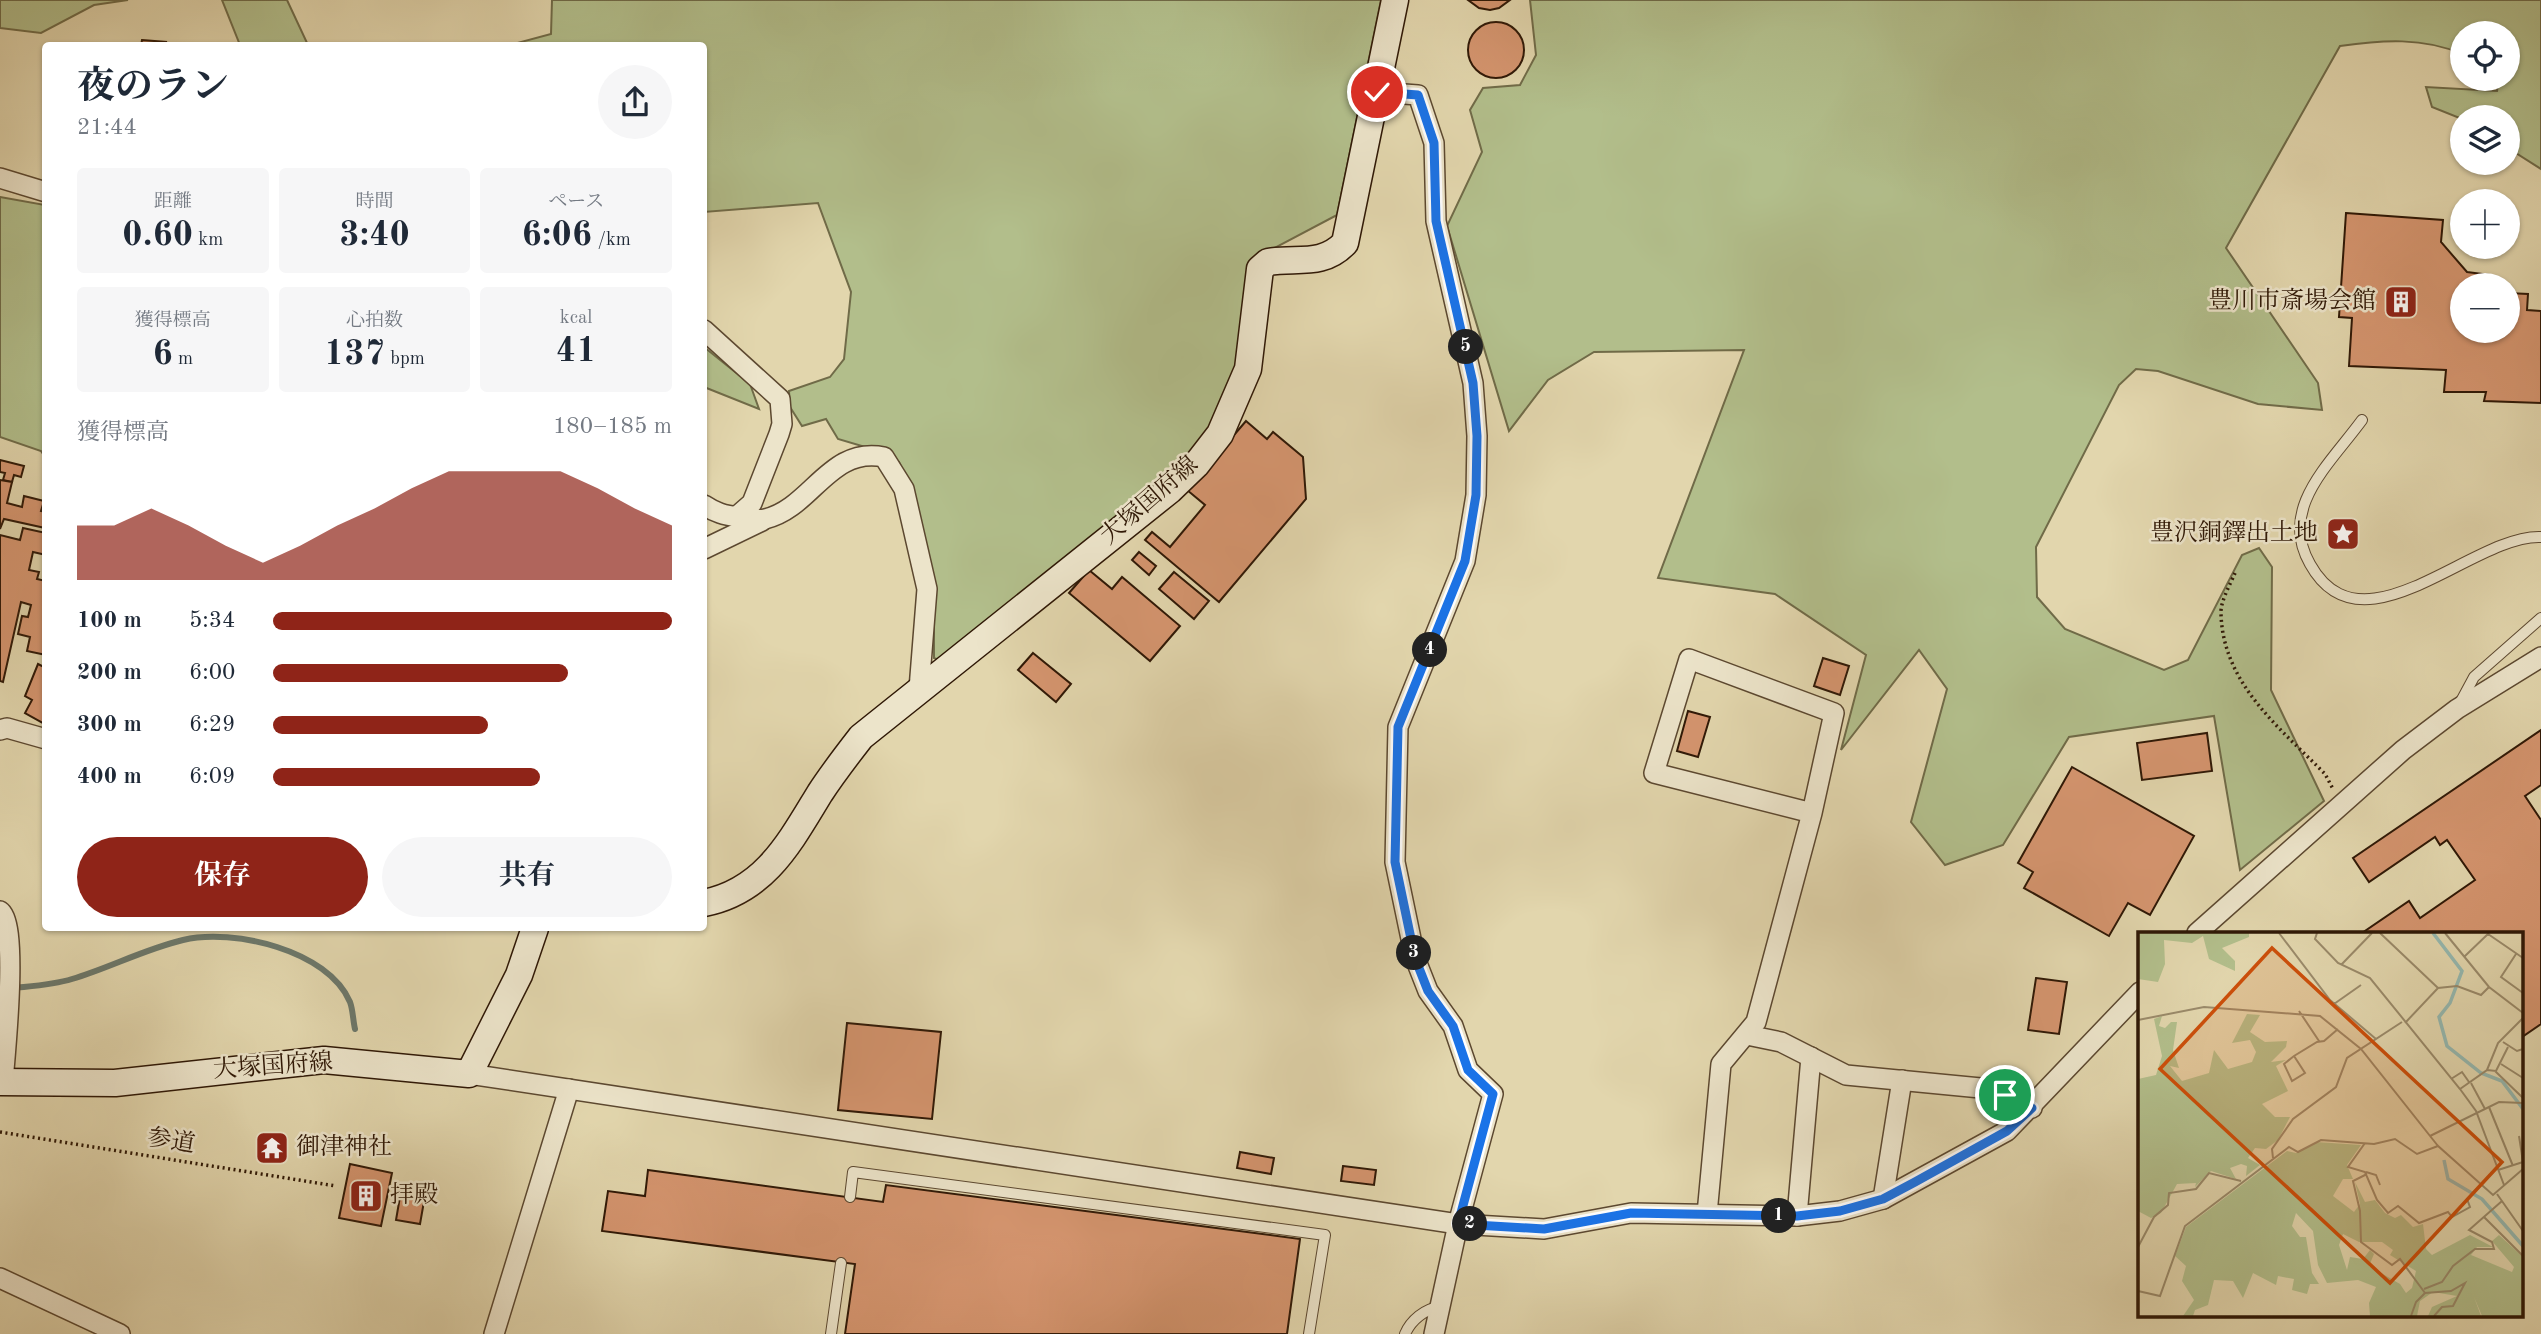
<!DOCTYPE html>
<html lang="ja">
<meta charset="utf-8">
<style>
:root{--surface:#fff;--page:#f6f6f7;--text:#1f2937;--muted:#747a83;--accent:#8f2418}
body{margin:0;font-family:"Old Standard TT","Noto Serif JP",serif;background:var(--page);color:var(--text);height:100vh;display:flex;flex-direction:column;font-size:26px;white-space:nowrap}
*{box-sizing:border-box;margin:0}
p{font-size:23px;color:var(--muted)}
.icon{flex:none;width:38px;height:38px;fill:none;stroke:currentColor;stroke-width:2;stroke-linecap:round;stroke-linejoin:round}
.map{position:relative;flex:1;overflow:hidden}
.drawer{position:absolute;left:42px;top:42px;width:665px;height:889px;display:flex;flex-direction:column;background:var(--surface);border-radius:7px;box-shadow:0 2px 5px #0004}
.drawer>*{flex:none}
.buttons{position:absolute;left:2450px;top:21px;display:grid;gap:14px}
.buttons a{display:grid;place-items:center;width:70px;height:70px;border-radius:50%;background:var(--surface);box-shadow:0 2px 5px #0004;font-size:35px}
.pin{position:absolute;display:grid;place-items:center;width:60px;height:60px;color:#fff;margin:-30px;border:4px solid #fff;border-radius:50%;box-shadow:0 2px 7px #0007}
.km{position:absolute;width:35px;height:35px;margin:-18px;border-radius:50%;background:#222;color:#fff;font-size:19px;line-height:35px;text-align:center}
.round{display:grid;place-items:center;flex:none;width:74px;height:74px;border-radius:37px;background:var(--page)}
.headline{display:flex;align-items:center;justify-content:space-between;height:119px;padding:0 35px}
h1{font-size:38px;font-weight:700;line-height:52px}
.metrics{display:grid;grid-template-columns:repeat(3,1fr);gap:10px;height:119px;padding:7px 35px}
.metrics div{display:grid;align-content:center;border-radius:7px;background:var(--page);text-align:center}
.metrics b{font-size:35px;font-weight:700}
.metrics small{font-size:19px;font-weight:400}
.metrics p{font-size:19px}
.chart{height:196px;padding:14px 35px}
.chart p{display:flex;justify-content:space-between}
.chart svg{width:100%;height:126px;margin-top:7px;fill:var(--accent);opacity:.7}
.primary-button{display:flex;gap:14px;margin-top:auto;padding:14px 35px}
.primary-button a{flex:1;height:80px;border-radius:42px;background:var(--accent);color:#fff;font-size:28px;font-weight:700;line-height:80px;text-align:center}
.primary-button a+a{background:var(--page);color:var(--text)}
ul{padding:0 35px;list-style:none;font-size:23px}
li{display:grid;grid-template-columns:112px 84px 1fr;align-items:center;height:52px}
li i{height:18px;border-radius:9px;background:var(--accent)}
.map>svg:first-child{display:block}
.green{fill:#b2be8b;stroke:#706b48;stroke-width:2}
.lines{fill:none;stroke-linecap:round;stroke-linejoin:round}
.stream{stroke:#6c786b;stroke-width:6}
.building{fill:#d5956f;stroke:#2f1806;stroke-width:2}
.lane-casing{stroke:#5c4830;stroke-width:12}
.street-casing{stroke:#5c4830;stroke-width:22}
.secondary-casing{stroke:#2f1806;stroke-width:29}
.path{stroke:#2f1806;stroke-width:3.5;stroke-dasharray:2 3.5;stroke-linecap:butt}
.lane{stroke:#ece4ca;stroke-width:10}
.street{stroke:#ece4ca;stroke-width:19}
.secondary{stroke:#ece4ca;stroke-width:26}
.route-casing{stroke:#fff;stroke-width:14}
.route{stroke:#1a73e8;stroke-width:9}
.labels{text-anchor:middle;dominant-baseline:central;stroke-width:5;stroke-linejoin:round;paint-order:stroke}
.poi-label{font-size:24px;fill:#2f1806;stroke:#ece4ca;text-anchor:end}
.street-label{font-size:24px;fill:#2f1806;stroke:#ece4ca}
.inset-river{fill:none;stroke:#95b8af;stroke-width:3.5}
.inset-road{fill:none;stroke:#9a8a6a;stroke-width:2}
.view{fill:#cc4f0b;fill-opacity:0.15;stroke:#cc4f0b;stroke-width:3.5}
.inset-edge{fill:none;stroke:#2f1806;stroke-width:3.5}
</style>
<div class="map">
<svg width="2541" height="1334" viewBox="0 0 2541 1334">
<rect width="100%" height="100%" fill="#e2d6ad"/>
<filter id="stains"><feTurbulence type="fractalNoise" baseFrequency=".00286" numOctaves="4"/><feColorMatrix values="0 0 0 0 .2 0 0 0 0 .09 0 0 0 0 .02 0 0 0 .5 -.17"/></filter>
<radialGradient id="worn" r=".72"><stop offset=".6" stop-color="#630" stop-opacity="0"/><stop offset="1" stop-color="#630" stop-opacity=".3"/></radialGradient>
<g class="green">
<polygon points="0,0 128,0 94,5 41,33 0,28"/>
<polygon points="222,0 287,0 308,45 240,45"/>
<polygon points="552,0 1381,0 1337,215 1267,252 1237,370 1212,429 1158,486 939,660 934,658 934,584 908,484 899,462 882,452 838,439 826,419 802,426 790,407 789,391 830,377 844,359 851,292 818,203 704,212 704,46 506,46 551,34"/>
<path d="M1530,0H2541V169L2508,148V117L2462,119L2432,107L2426,87L2497,91L2499,79H2508V33H2462V54C2423,37 2382,40 2340,46L2226,248L2318,383L2322,410L2258,404L2158,371L2136,369L2119,385L2036,547L2037,597L2065,629L2164,670L2188,660L2242,555L2259,548L2272,567L2271,690L2324,801L2240,870L2214,716L2069,737L2003,845L1945,865L1911,822L1947,689L1919,650L1841,750L1866,655L1775,594L1658,578L1744,350L1594,352L1548,380L1509,431L1447,226L1482,152L1470,110L1483,88L1520,85L1536,55Z"/>
<polygon points="0,197 45,205 45,457 41,451 0,437"/>
<polygon points="704,347 750,384 759,409 704,387"/>
</g>
<g class="lines">
<path class="stream" d="M13,988C32,986 53,985 72,979C109,968 145,949 183,940C233,928 328,950 350,1002C353,1010 353,1021 355,1029"/>
</g>
<g class="building">
<polygon points="1468,0 1510,0 1499,8 1490,10 1479,8"/>
<circle cx="1496" cy="50" r="28"/>
<polygon points="142,40 166,42 165,46 141,46"/>
<polygon points="2346,213 2443,220 2441,242 2467,272 2491,275 2490,282 2502,283 2502,285 2462,285 2462,331 2508,331 2508,293 2528,294 2527,310 2541,311 2541,403 2484,401 2486,392 2444,392 2446,370 2349,366 2352,318 2339,317"/>
<polygon points="1246,421 1267,439 1273,432 1303,457 1306,499 1219,602 1145,540 1152,532 1170,547 1205,505 1187,490"/>
<polygon points="0,460 24,466 21,477 14,475 12,482 3,480 5,473 0,472"/>
<polygon points="0,480 12,482 7,503 22,507 24,496 44,501 41,511 46,512 45,528 4,519 0,529"/>
<polygon points="23,528 46,533 46,555 33,552 29,570 39,572 37,579 46,581 46,655 27,651 30,637 18,634 22,616 28,617 31,605 21,602 3,682 0,681 0,535 20,540"/>
<polygon points="1139,552 1156,566 1149,575 1132,560"/>
<polygon points="1089,570 1112,589 1122,577 1180,626 1150,661 1069,593"/>
<polygon points="1174,572 1209,601 1194,619 1159,589"/>
<polygon points="1033,653 1071,684 1056,702 1018,670"/>
<polygon points="1823,658 1849,666 1840,695 1814,686"/>
<polygon points="38,664 46,668 43,723 25,713 32,700 25,696"/>
<polygon points="1688,711 1710,717 1698,757 1677,751"/>
<polygon points="2541,730 2541,785 2525,796 2541,820 2541,1024 2522,1037 2522,933 2362,933 2409,901 2420,918 2475,880 2447,840 2440,845 2435,837 2369,882 2353,858"/>
<polygon points="2207,733 2212,771 2142,780 2137,743"/>
<polygon points="2072,767 2194,836 2150,915 2128,903 2109,936 2024,888 2033,872 2018,863"/>
<polygon points="2036,978 2067,982 2059,1034 2028,1030"/>
<polygon points="847,1023 941,1032 932,1119 838,1110"/>
<polygon points="1240,1152 1274,1158 1271,1174 1237,1168"/>
<polygon points="350,1164 392,1173 381,1226 339,1218"/>
<polygon points="1343,1166 1376,1170 1374,1185 1341,1181"/>
<polygon points="648,1170 883,1202 886,1185 1300,1239 1287,1334 845,1334 855,1264 602,1231 608,1191 645,1196"/>
<polygon points="402,1185 426,1190 420,1224 396,1220"/>
</g>
<g class="lines">
<defs>
<g id="lane">
<path d="M2362,420C2330,464 2278,508 2310,564C2362,658 2473,534 2541,537"/>
<polyline points="2460,703 2474,677 2541,618"/>
<polyline points="850,1197 853,1172 1325,1235 1309,1334"/>
<polyline points="831,1334 841,1263"/>
<path d="M1405,1334C1411,1320 1425,1309 1439,1307"/>
</g>
<g id="street">
<polyline points="1377,92 1418,95 1434,143 1436,221 1473,383 1477,436 1476,495 1465,561 1398,727 1395,862 1415,958 1428,991 1453,1026 1468,1070 1493,1094 1458,1224 1434,1334"/>
<polyline points="0,178 46,192"/>
<polyline points="704,330 780,399 782,424 779,434 752,503 736,517"/>
<path d="M704,505C716,513 724,515 738,517C747,518 756,521 765,519C812,508 829,446 884,457L904,489L927,589L919,689"/>
<polyline points="704,549 762,521"/>
<polyline points="0,730 7,728 46,739"/>
<path d="M0,911C19,923 5,1055 3,1082"/>
<polyline points="2197,933 2403,750 2457,709 2541,657"/>
<polyline points="1747,1035 1781,1042 1846,1075 1991,1089 2032,1108"/>
<polyline points="469,1074 1458,1224 1544,1229 1631,1213 1797,1216 1840,1211 1883,1199 2007,1131 2140,992"/>
<polyline points="1883,1199 1902,1080"/>
<polyline points="1707,1214 1721,1064 1756,1022 1812,813 1834,713 1689,659 1654,773 1812,813"/>
<polyline points="1797,1216 1811,1057"/>
<polyline points="0,1278 120,1334"/>
<polyline points="494,1334 569,1089"/>
</g>
<g id="secondary">
<path d="M704,903C765,891 790,842 820,793C833,773 847,755 861,737L1170,490L1196,465L1220,434L1248,369L1260,269L1268,262C1297,257 1322,267 1345,243L1395,0"/>
<polyline points="0,1082 115,1083 324,1060 469,1074 519,975 535,928"/>
</g>
</defs>
<use href="#lane" class="lane-casing"/>
<use href="#street" class="street-casing"/>
<use href="#secondary" class="secondary-casing"/>
<g class="path">
<path d="M2235,573C2230,585 2220,602 2221,614C2223,684 2280,728 2325,774L2333,789"/>
<polyline points="0,1132 336,1186"/>
</g>
<use href="#lane" class="lane"/>
<use href="#street" class="street"/>
<use href="#secondary" class="secondary"/>
</g>
<g class="lines">
<defs>
<polyline id="route" points="1377,92 1418,95 1434,143 1436,221 1473,383 1477,436 1476,495 1465,561 1398,727 1395,862 1415,958 1428,991 1453,1026 1468,1070 1493,1094 1458,1224 1544,1229 1631,1213 1797,1216 1840,1211 1883,1199 1915,1182 2007,1131 2032,1108 2005,1095"/>
</defs>
<use href="#route" class="route-casing"/>
<use href="#route" class="route"/>
</g>
<defs>
<symbol id="building-square" viewBox="-11 -11 22 22"><rect x="-9" y="-9" width="18" height="18" rx="4" fill="#8f2418" stroke="#ece4ca"/><path d="M-4-6H4V6H1V3H-1V6H-4ZM-2.5-4.3h1.7v1.8h-1.7ZM.8-4.3h1.7v1.8H.8ZM-2.5-1h1.7V.8h-1.7ZM.8-1h1.7V.8H.8Z" fill="#fff"/></symbol>
<symbol id="sight-square" viewBox="-11 -11 22 22"><rect x="-9" y="-9" width="18" height="18" rx="4" fill="#8f2418" stroke="#ece4ca"/><path d="M0-6L1.8-2.2L6-1.7L2.9 1.2L3.7 5.4L0 3.3L-3.7 5.4L-2.9 1.2L-6-1.7L-1.8-2.2Z" fill="#fff"/></symbol>
<symbol id="temple-square" viewBox="-11 -11 22 22"><rect x="-9" y="-9" width="18" height="18" rx="4" fill="#8f2418" stroke="#ece4ca"/><path d="M0-6L5-2H3V0L6.5 2.5H4V6H1.5V3h-3V6H-4V2.5H-6.5L-3 0V-2H-5Z" fill="#fff"/></symbol>
</defs>
<g fill-rule="evenodd">
<use href="#building-square" x="2382" y="283" width="38" height="38"/>
<use href="#sight-square" x="2324" y="515" width="38" height="38"/>
<use href="#temple-square" x="253" y="1129" width="38" height="38"/>
<use href="#building-square" x="347" y="1177" width="38" height="38"/>
</g>
<g class="labels">
<g class="poi-label">
<text x="2376" y="302">豊川市斎場会館</text>
<text x="2318" y="534">豊沢銅鐸出土地</text>
<text x="296" y="1148" text-anchor="start">御津神社</text>
<text x="390" y="1196" text-anchor="start">拝殿</text>
</g>
<g class="street-label">
<text transform="translate(1150 501) rotate(-41)">大塚国府線</text>
<text transform="translate(273 1067) rotate(-4)">大塚国府線</text>
<text transform="translate(171 1142) rotate(9)">参道</text>
</g>
</g>
<g transform="translate(2138 932)">
<rect width="385" height="385" fill="#e2d6ad"/>
<path d="M0,1H111V5L84,16L97,29V39L71,27L65,4L54,11L26,8L27,32L20,50L0,47ZM109,82L122,83L112,100L127,110L149,109L148,115L133,130L148,128L138,134L150,159L124,172L137,185H152L140,208L128,217L117,216L110,226L122,233L108,244L109,234L103,232L92,236L98,247L73,239L57,255L58,251L39,252L23,281L13,286L0,279V147L18,143L24,124L16,87L24,84L21,94L27,96L33,90H39L35,118L41,136L32,134L44,149L71,141L76,118L90,137L114,130L118,120L112,108L94,111ZM178,210L223,213L209,233L215,247H205L195,264L216,280L222,272L217,250L227,270L237,268L247,281L257,286L263,283L275,295L285,292L288,317L294,323L332,303L355,315H339L333,323L374,340L376,335L354,309L361,303L385,325V384H344L336,365L343,384H290L294,375L319,364L295,360L282,369L279,384H232L231,371L238,355L220,348L189,351L180,333L175,299L158,281L154,294L162,305H168L174,341L181,352H172L169,362L154,358L156,347L140,344L138,353L115,341L105,366L95,349L76,348L70,373L57,378L55,384H45L56,368L44,349L48,334L37,324L48,295L149,219L158,221ZM205,302L221,310H244L255,318L252,323L278,339L274,356L268,361L262,352L231,334L236,322L232,318L225,327L212,325L209,338L201,313Z" fill="#b2be8b" fill-rule="evenodd"/>
<path class="inset-river" d="M295,1L324,39L312,71L301,85L309,114L343,141L364,149L385,177M306,228L310,247L344,267L385,314"/>
<path class="inset-road" d="M141,1L192,68L238,107M179,1L177,7L200,31L232,46L322,157L338,179L366,253M242,1L300,56M307,1L351,55L385,81M350,2L385,26M378,22L363,45L385,61M327,24L351,1M203,33L234,1M196,72L223,53M161,79L181,109M0,88L66,75L182,84L223,117L300,214M267,91L300,56L319,54L343,63L351,55M365,110L379,119L385,117M156,124L167,141L154,149L146,132L156,124L179,110L186,109L200,97M363,132L385,146M349,138L358,139L370,115M357,139L385,166M313,147L324,140L331,150M333,151L347,177M322,157L349,138L360,111L385,86M351,175L375,234M292,204L361,170L385,171M381,204L385,230M227,211L210,235L227,240L239,268L250,281L260,274L281,291L310,280L314,285L332,275L329,267L343,253M135,226L134,217L155,187L198,155L209,126L264,90M360,238L385,230M228,240L238,243L242,253M229,242L215,249L222,279L223,310L254,333L262,327L287,361M359,262L385,299M346,285L385,324M0,315L16,285L30,273L31,261L58,257L71,241L103,249M286,357L304,350L315,334L337,317H356L354,310L331,298L364,269M0,359L22,364L47,294L151,215L160,220L183,208L236,212L257,207L279,222L300,214L355,263L385,237M273,384L278,370L287,361L313,359L327,351L315,374L304,375L296,384"/>
<path class="view" d="M134,16L364,230L252,351L22,137Z"/>
<rect width="385" height="385" class="inset-edge"/>
</g>
<rect width="100%" height="100%" filter="url(#stains)"/>
<rect width="100%" height="100%" fill="url(#worn)"/>
</svg>
<div class="buttons">
<a><svg class="icon" aria-label="locate" viewBox="0 0 24 24"><circle cx="12" cy="12" r="6"/><path d="M12 2v4M12 18v4M2 12h4M18 12h4"/></svg></a>
<a><svg class="icon" aria-label="layers" viewBox="0 0 24 24"><path d="M12 4l9 5-9 5-9-5zM3 14l9 5 9-5"/></svg></a>
<a>+</a>
<a>−</a>
</div>
<div class="pin" style="left:2005px;top:1095px;background:#1e9e55"><svg class="icon" aria-label="arrive" viewBox="0 0 24 24"><path d="M6 21V4h12l-3 4 3 4H6"/></svg></div>
<div class="pin" style="left:1377px;top:92px;background:#d93025"><svg class="icon" aria-label="check" viewBox="0 0 24 24"><path d="M5 12l5 5 9-10"/></svg></div>
<b class="km" style="left:1779px;top:1216px">1</b>
<b class="km" style="left:1470px;top:1224px">2</b>
<b class="km" style="left:1414px;top:953px">3</b>
<b class="km" style="left:1430px;top:650px">4</b>
<b class="km" style="left:1466px;top:347px">5</b>
<section class="drawer">
<div class="headline"><div><h1>夜のラン</h1><p>21:44</p></div><a class="round"><svg class="icon" aria-label="share" viewBox="0 0 24 24"><path d="M12 15V3M7 8l5-5 5 5M5 13v7h14v-7"/></svg></a></div>
<div class="metrics">
<div><p>距離</p><b>0.60<small> km</small></b></div>
<div><p>時間</p><b>3:40</b></div>
<div><p>ペース</p><b>6:06<small> /km</small></b></div>
</div>
<div class="metrics">
<div><p>獲得標高</p><b>6<small> m</small></b></div>
<div><p>心拍数</p><b>137<small> bpm</small></b></div>
<div><p>kcal</p><b>41</b></div>
</div>
<div class="chart"><p><span>獲得標高</span>180–185 m</p>
<svg viewBox="0 0 160 44" preserveAspectRatio="none"><path d="M0 44V25L10 25L20 19L30 25L40 32L50 38L60 32L70 25L80 19L90 12L100 6L110 6L120 6L130 6L140 12L150 19L160 25V44z"/></svg>
</div>
<ul>
<li><b>100 m</b>5:34<i style="width:100%"></i></li>
<li><b>200 m</b>6:00<i style="width:74%"></i></li>
<li><b>300 m</b>6:29<i style="width:54%"></i></li>
<li><b>400 m</b>6:09<i style="width:67%"></i></li>
</ul>
<div class="primary-button"><a>保存</a><a>共有</a></div>
</section>
</div>
